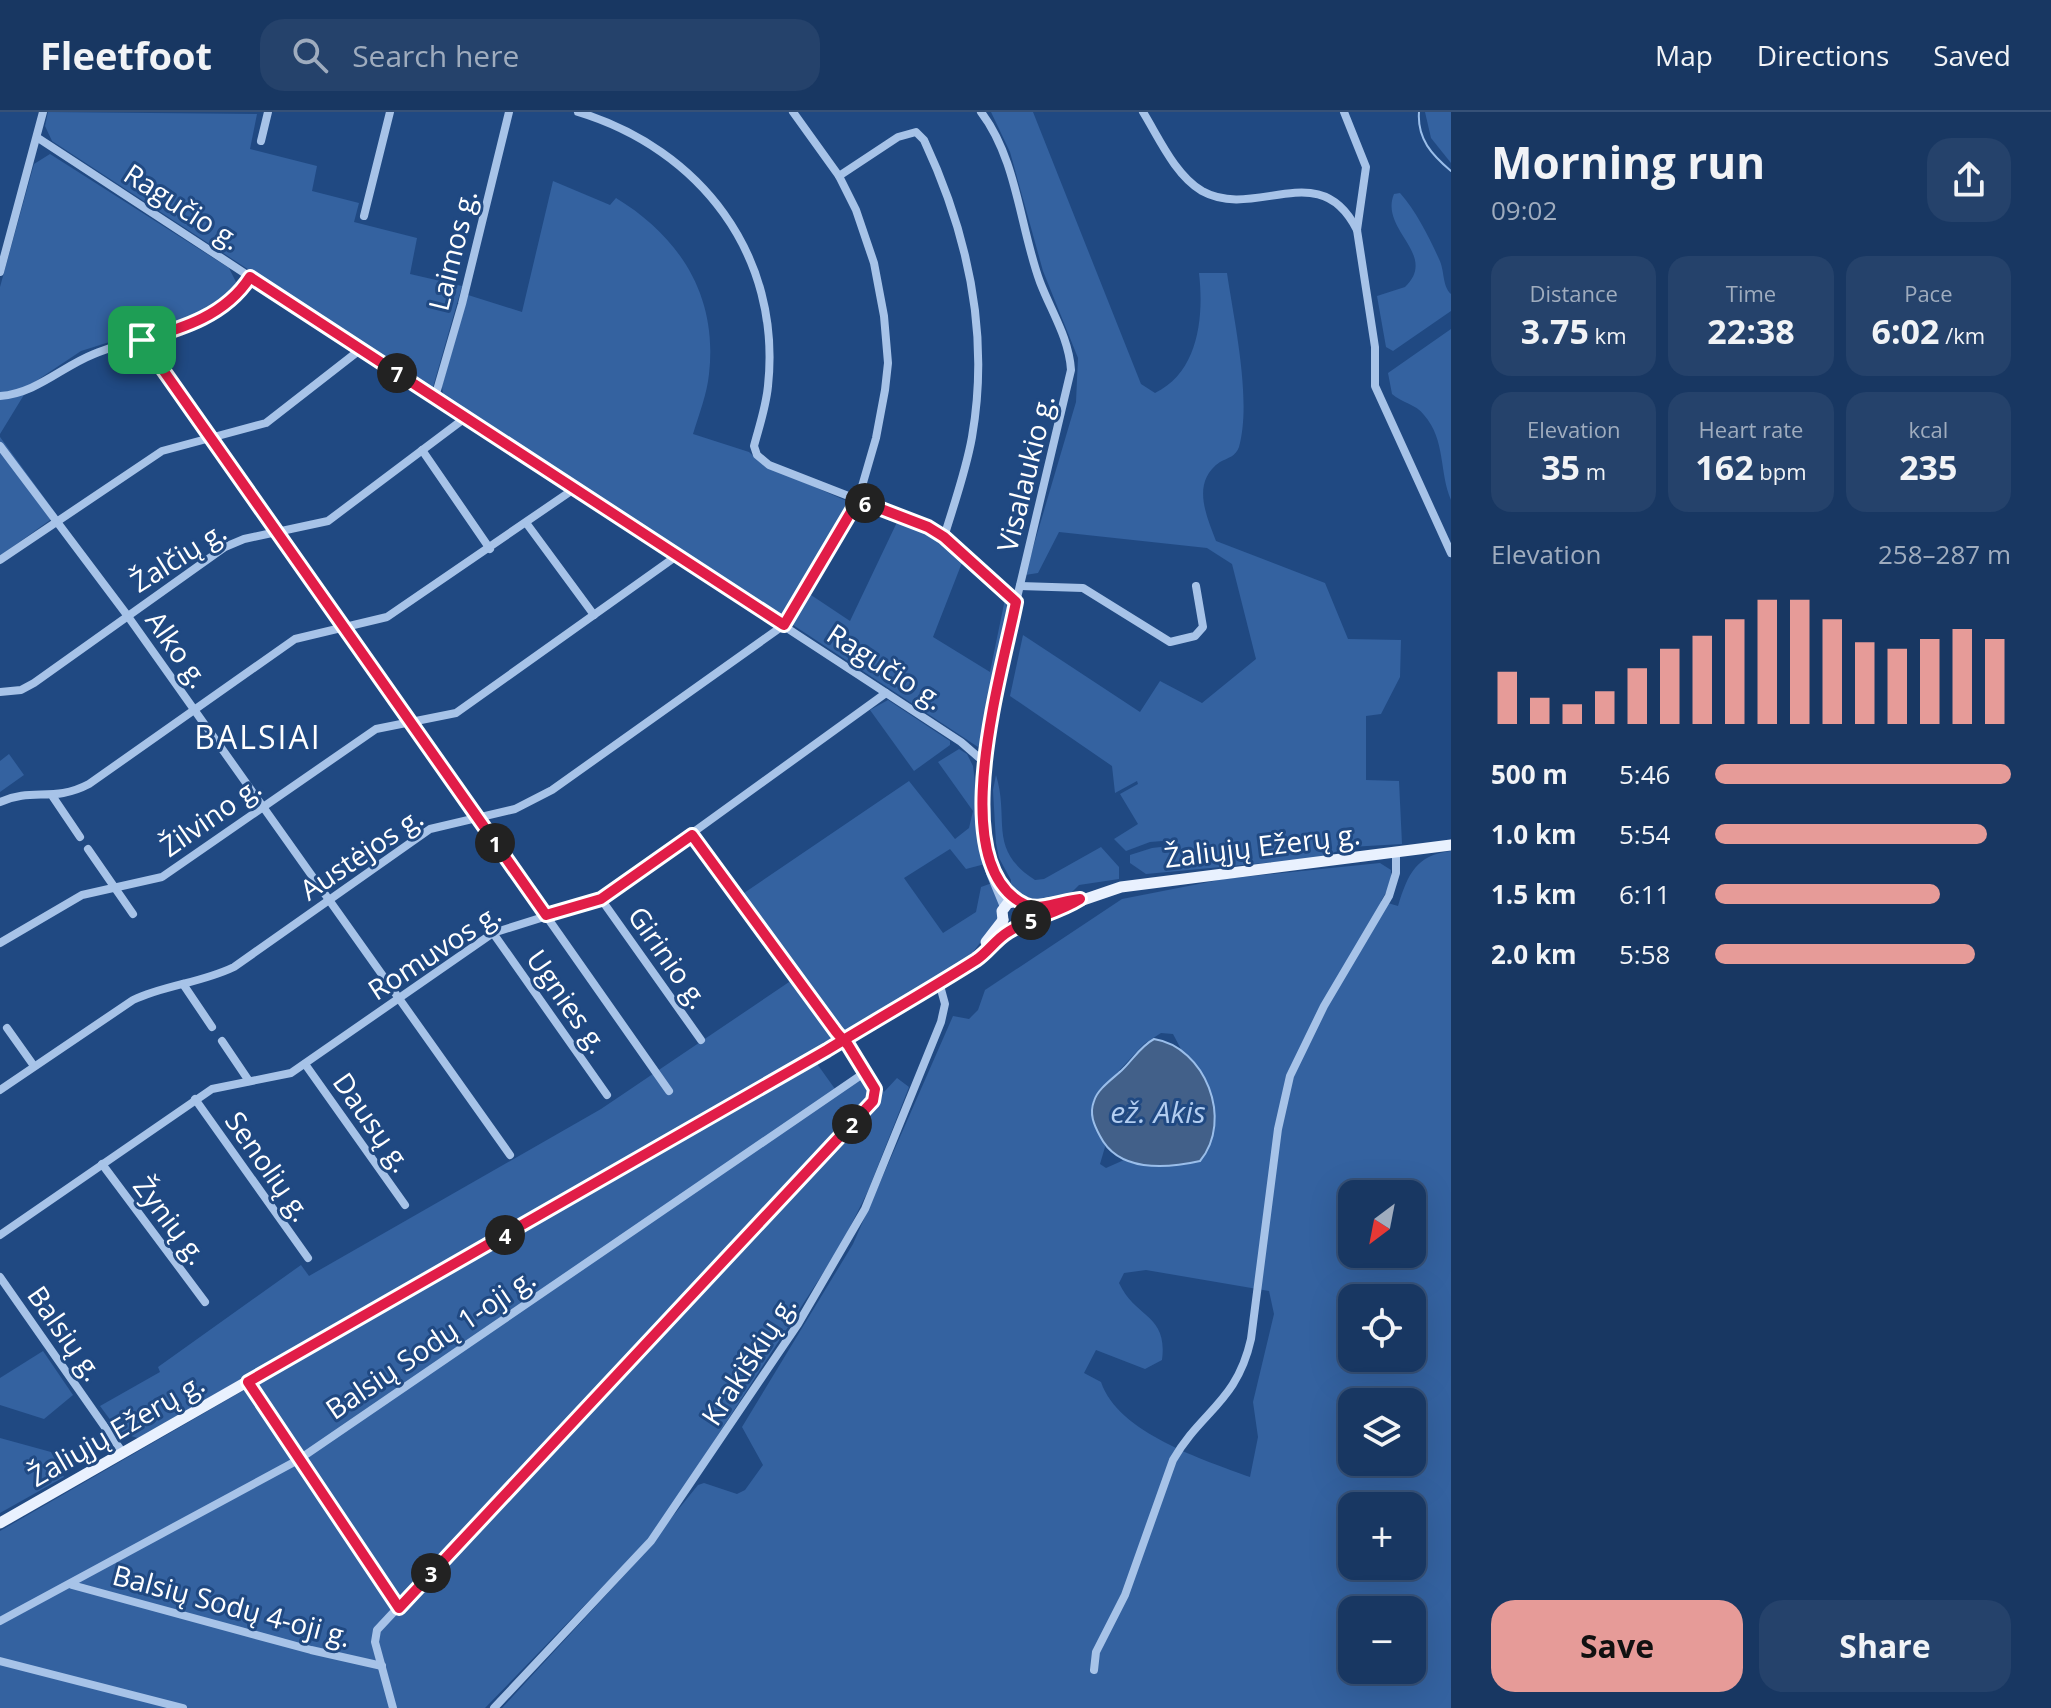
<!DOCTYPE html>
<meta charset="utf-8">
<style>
:root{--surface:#183762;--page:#25426b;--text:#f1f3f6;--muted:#9facbe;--line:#365177;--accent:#e69b98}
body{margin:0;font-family:"Open Sans",sans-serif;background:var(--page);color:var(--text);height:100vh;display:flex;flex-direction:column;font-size:30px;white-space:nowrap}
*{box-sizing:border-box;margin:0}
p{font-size:26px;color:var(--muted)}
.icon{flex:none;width:44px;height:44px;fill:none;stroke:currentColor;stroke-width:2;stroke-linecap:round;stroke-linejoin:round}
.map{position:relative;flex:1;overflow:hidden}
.drawer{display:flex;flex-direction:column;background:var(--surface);width:600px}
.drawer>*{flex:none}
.needle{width:52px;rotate:212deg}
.controls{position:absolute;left:1338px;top:1068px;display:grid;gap:16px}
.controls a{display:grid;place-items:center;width:88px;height:88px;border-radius:16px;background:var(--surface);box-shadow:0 8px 32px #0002,0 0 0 2px var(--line);font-size:40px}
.pin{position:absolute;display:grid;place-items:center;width:68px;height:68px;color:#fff;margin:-34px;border-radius:16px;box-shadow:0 4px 12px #0006}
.km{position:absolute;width:40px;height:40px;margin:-20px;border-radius:50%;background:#222;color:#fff;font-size:22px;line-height:40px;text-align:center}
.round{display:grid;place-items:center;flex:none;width:84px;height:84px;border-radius:24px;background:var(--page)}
.head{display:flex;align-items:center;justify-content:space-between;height:136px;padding:0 40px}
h1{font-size:44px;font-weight:700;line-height:60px}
.figures{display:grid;grid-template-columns:repeat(3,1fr);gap:12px;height:136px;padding:8px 40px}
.figures div{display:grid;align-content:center;border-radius:20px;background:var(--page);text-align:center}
.figures b{font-size:34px;font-weight:700}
.figures small{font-size:22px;font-weight:400}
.figures p{font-size:22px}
.chart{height:224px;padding:16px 40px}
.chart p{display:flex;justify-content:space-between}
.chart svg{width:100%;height:144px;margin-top:8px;stroke:var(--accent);stroke-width:6}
.button{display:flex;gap:16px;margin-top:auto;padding:16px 40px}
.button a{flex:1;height:92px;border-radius:24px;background:var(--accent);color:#111;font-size:32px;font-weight:700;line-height:92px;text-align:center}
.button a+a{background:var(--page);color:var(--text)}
ul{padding:0 40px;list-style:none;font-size:26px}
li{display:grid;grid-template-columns:128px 96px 1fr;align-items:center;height:60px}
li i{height:20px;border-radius:10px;background:var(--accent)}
header{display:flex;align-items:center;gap:48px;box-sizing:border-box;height:112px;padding:0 40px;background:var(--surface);border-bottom:2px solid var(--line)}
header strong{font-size:38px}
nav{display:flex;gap:44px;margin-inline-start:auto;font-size:28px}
.search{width:560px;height:72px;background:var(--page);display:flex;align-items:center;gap:20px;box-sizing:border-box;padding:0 28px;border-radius:24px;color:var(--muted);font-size:30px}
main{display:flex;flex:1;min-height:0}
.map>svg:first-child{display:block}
.green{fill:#3462a0;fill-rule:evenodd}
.water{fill:#426089;stroke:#9abeea;stroke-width:2}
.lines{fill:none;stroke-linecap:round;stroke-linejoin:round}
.stream{stroke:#9abeea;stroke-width:2}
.minor{stroke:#a7c3e8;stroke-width:8}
.major{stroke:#e9f1fe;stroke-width:11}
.route-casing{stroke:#fff;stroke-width:16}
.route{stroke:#e11d48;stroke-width:10}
.labels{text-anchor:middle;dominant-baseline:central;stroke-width:6;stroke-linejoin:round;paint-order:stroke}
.street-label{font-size:28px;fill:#fff;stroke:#204982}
.water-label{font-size:30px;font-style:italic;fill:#b2cdf0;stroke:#204982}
.quarter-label{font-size:32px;letter-spacing:2px;fill:#fff;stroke:#204982}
</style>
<header>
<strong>Fleetfoot</strong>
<div class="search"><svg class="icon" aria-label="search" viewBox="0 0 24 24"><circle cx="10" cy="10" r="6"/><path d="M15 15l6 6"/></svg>Search here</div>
<nav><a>Map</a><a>Directions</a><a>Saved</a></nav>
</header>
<main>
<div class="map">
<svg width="1451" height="1596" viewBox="0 0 1451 1596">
<rect width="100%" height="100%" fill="#204982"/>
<g class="green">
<polygon points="48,0 257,2 250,37 317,54 312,79 359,91 354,110 417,126 410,162 462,174 433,275 428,275 52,29 45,14"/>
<path d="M991,0H1033L1141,272L1155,281C1199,260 1204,204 1199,161H1227C1234,209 1252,288 1239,335C1236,344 1228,346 1220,350C1191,370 1206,403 1216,429L1325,471L1348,527L1401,528L1400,565L1381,602L1366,604V668L1399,669L1402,732L1350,735L1317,746L1146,762L1130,751V743L1152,736L1178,733L1175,728L1150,730L1126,739L1114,727L1138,712L1120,682L1138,672L1137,669L1115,681L1112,654L1010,584L1023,523L1140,600L1160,569L1202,591L1256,547L1232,452L1207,436L1059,420L1038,461L1025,463L1076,290L1078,246L1043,159L1010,40Z"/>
<polygon points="1425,0 1451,0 1451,51 1431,26"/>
<polygon points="50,42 229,156 238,174 195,203 81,239 30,273 0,322 0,175 34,52"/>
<path d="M553,69L610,93L616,86C680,125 718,184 709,262C707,282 699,302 693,322L749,340L762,352L849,390L850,394L782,505L443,283L442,274L468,183L522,200Z"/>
<path d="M1400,81C1416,99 1429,125 1439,147C1445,159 1442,174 1451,182V199L1393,239L1386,235L1377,184L1405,175C1439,142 1379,118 1394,82Z"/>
<path d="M1451,217V388C1439,361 1446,328 1424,303C1416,292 1402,291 1392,282L1388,261Z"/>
<polygon points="0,325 57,403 0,444"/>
<polygon points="899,406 943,429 963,448 933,525 990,560 1005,487 1009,503 983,629 978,635 790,511 808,481 850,509"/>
<polygon points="888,588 950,629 950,633 914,659 870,598"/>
<polygon points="959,637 967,642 973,654 985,752 966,757 950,737 904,766 943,821 976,800 981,775 992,771 1000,790 997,809 970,844 945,860 851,918 138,1326 120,1321 100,1294 160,1260 158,1255 301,1153 309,1164 601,997 798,864 743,786 744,781 909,669 955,727 969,716 973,699 938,650"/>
<polygon points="9,642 24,663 0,680 0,649"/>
<path d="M996,663C1010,709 987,737 1035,768L1044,767L1101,735L1119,755V767L1079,773L1071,781L1054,789L1034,792L1011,781V768L999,746L996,731L993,678Z"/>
<path d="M1451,739V1596H502L631,1456L698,1373L704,1371L737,1382L745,1378L763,1353L742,1315L853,1132L953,904L969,907L978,898L985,878L1122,787L1224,767L1380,751L1391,758V772L1381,789L1398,794C1408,762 1416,743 1451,739ZM1161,921L1173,922L1182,939L1195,952L1147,1054L1124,1048L1106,1056L1100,1052L1105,1035L1099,980L1144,932ZM1352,1082H1412V1142H1352ZM1146,1158L1269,1179L1274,1202L1253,1290L1258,1325L1250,1365C1204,1348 1118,1321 1101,1270L1084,1261L1096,1238L1145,1257L1162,1248C1168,1202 1136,1207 1119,1171L1124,1161ZM1352,1186H1412V1246H1352ZM1352,1290H1412V1350H1352ZM1352,1394H1412V1454H1352ZM1352,1498H1412V1558H1352Z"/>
<polygon points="815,949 835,977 869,957 884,980 897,966 909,975 868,1079 840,1135 664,1406 642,1434 485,1596 0,1596 0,1419"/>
<polygon points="43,1239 73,1283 44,1307 0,1293 0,1266"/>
<polygon points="0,1326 51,1340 64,1365 0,1401"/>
</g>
<path class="water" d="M1154,927C1205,935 1234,1008 1200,1049C1165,1057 1118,1060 1100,1024C1094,1013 1089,1002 1094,989C1098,976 1114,966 1123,957C1134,946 1141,934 1154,927Z"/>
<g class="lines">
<path class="stream" d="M1419,0C1417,27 1432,43 1451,59"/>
<g class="minor">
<path d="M578,0C700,37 782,143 768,274C766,295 759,315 754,334L757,343L769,353L928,415L944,425L1016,490"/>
<path d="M981,0C1017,47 1020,116 1040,170C1051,199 1069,226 1071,258L1016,490L984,650L985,735L990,761L1004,795"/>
<path d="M1143,0C1159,26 1175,63 1202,79C1256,109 1320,43 1357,118"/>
<polyline points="1344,0 1366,55 1357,118 1375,235 1375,274 1451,441"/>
<polyline points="38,26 961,630 984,650"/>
<polyline points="261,29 268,0"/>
<path d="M839,64L898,25L916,20L924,28C967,120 990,222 972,325C966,359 954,392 944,425"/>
<polyline points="364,104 390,0"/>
<polyline points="0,160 43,0"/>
<polyline points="142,228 669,979"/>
<path d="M0,284C37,281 61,255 94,242C149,219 214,220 250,165"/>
<polyline points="435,285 462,192 509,0"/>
<polyline points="0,334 127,503 510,1043"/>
<polyline points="422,338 490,437"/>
<polyline points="527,412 594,503"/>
<polyline points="0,448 162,339 266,311 361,237"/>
<polyline points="1020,474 1083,476 1170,530 1195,524 1203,515 1196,474"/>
<polyline points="0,580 21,578 34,571 225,435 244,427 328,409 465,306"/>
<polyline points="53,685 80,725"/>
<path d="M0,690C33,675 53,691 89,672L295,527L387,505L574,377"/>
<polyline points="88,737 133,802"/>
<polyline points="993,756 1018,789"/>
<polyline points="601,787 701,928"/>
<polyline points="493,821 607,983"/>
<polyline points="0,831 82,783 162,765 376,617 456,601 678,443"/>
<polyline points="183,872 212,915"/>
<polyline points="7,916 34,954"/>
<polyline points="222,929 249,969"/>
<polyline points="305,952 405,1093"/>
<path d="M0,978L133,888C165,873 201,871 234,855L430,717L515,697L552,678L784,513L858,388L876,326L885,278L888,251L884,204L874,151L856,98L839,64L793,0"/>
<polyline points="195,987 308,1146"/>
<polyline points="102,1052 205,1190"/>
<polyline points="0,1123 212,977 291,961 493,821 601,787 886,581"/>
<polyline points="0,1165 123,1341"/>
<polyline points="248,1270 399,1496"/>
<polyline points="72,1473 311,1538 382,1554"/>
<polyline points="0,1509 298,1348 867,959"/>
<polyline points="0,1549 183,1596"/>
<path d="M1094,1558L1096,1540L1125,1483L1173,1348C1201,1299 1237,1290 1251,1227L1278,1017L1290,964L1324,894L1389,784L1396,761V741"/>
<polyline points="393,1596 375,1530 377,1518 876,983 873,971 848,933 692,723"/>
<polyline points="494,1596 651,1429 798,1212 865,1097 941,910 945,892 939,870"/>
</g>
<g class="major">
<polyline points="1028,794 1063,789"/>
<polyline points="1003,808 1002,799 1008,791 1018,789 1028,794"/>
<polyline points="986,830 1003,808"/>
<polyline points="0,1411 827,938 975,849 1004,822 1024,814 1036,804 1121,775 1451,733"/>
</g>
</g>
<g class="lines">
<defs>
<path id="route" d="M142,228L546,803L601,787L692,723L834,917C838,923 843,927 848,933L875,977L873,989L399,1496L248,1270L827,938C876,908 927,879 976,848C988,840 996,827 1008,820C1030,806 1058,801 1080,787C1064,788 1041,799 1026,793C942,755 1003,558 1016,490L944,425L928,415L858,388L784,513L250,165C226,203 183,216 142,228"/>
</defs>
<use href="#route" class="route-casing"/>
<use href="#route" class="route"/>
</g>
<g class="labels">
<g class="street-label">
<text transform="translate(183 94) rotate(33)">Ragučio g.</text>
<text transform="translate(452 138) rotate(-76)">Laimos g.</text>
<text transform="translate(1025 361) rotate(-76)">Visalaukio g.</text>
<text transform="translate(178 444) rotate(-32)">Žalčių g.</text>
<text transform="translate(178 537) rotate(55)">Alko g.</text>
<text transform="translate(886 554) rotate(33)">Ragučio g.</text>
<text transform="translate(210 704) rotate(-35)">Žilvino g.</text>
<text transform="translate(1262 733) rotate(-7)">Žaliųjų Ežerų g.</text>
<text transform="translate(361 741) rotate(-34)">Austėjos g.</text>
<text transform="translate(434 839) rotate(-33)">Romuvos g.</text>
<text transform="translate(669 845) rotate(55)">Girinio g.</text>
<text transform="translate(568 889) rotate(55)">Ugnies g.</text>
<text transform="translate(373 1010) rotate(55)">Dausų g.</text>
<text transform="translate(269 1054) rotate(55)">Senolių g.</text>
<text transform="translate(171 1108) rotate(53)">Žynių g.</text>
<text transform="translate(66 1221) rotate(55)">Balsių g.</text>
<text transform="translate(430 1231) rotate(-34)">Balsių Sodų 1-oji g.</text>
<text transform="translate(748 1248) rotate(-57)">Krakiškių g.</text>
<text transform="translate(116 1317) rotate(-30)">Žaliųjų Ežerų g.</text>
<text transform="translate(232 1493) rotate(15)">Balsių Sodų 4-oji g.</text>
</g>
<g class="water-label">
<text x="1158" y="999">ež. Akis</text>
</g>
<g class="quarter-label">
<text x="258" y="624">BALSIAI</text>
</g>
</g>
</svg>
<div class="controls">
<a><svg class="needle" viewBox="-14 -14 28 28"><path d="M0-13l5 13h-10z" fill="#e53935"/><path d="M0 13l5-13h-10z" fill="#9facbe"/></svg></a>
<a><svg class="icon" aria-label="locate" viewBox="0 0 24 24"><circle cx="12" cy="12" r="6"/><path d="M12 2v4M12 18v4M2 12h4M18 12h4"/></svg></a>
<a><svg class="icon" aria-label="layers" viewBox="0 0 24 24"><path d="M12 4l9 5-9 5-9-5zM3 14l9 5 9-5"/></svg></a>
<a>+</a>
<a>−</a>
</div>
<div class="pin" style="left:142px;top:228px;background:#1e9e55"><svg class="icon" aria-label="arrive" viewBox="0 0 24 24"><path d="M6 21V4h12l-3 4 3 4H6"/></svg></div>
<b class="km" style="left:495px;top:731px">1</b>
<b class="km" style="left:852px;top:1012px">2</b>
<b class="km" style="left:431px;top:1461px">3</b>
<b class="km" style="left:505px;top:1123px">4</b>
<b class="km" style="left:1031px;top:808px">5</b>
<b class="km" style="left:865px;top:391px">6</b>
<b class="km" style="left:397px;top:261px">7</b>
</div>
<section class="drawer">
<div class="head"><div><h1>Morning run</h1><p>09:02</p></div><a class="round"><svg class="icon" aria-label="share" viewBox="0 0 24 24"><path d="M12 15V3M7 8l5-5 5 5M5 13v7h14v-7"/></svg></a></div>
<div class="figures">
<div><p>Distance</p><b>3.75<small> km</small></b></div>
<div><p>Time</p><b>22:38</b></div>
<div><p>Pace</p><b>6:02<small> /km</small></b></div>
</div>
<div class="figures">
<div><p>Elevation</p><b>35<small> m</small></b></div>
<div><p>Heart rate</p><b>162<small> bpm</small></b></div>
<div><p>kcal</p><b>235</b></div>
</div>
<div class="chart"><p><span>Elevation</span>258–287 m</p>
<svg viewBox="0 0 160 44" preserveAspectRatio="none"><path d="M5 44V28M15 44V36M25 44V38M35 44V34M45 44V27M55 44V21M65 44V17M75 44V12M85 44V6M95 44V6M105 44V12M115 44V19M125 44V21M135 44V18M145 44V15M155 44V18"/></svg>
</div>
<ul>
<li><b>500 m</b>5:46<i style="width:100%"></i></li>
<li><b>1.0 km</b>5:54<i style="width:92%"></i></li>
<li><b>1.5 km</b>6:11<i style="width:76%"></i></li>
<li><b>2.0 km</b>5:58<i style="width:88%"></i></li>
</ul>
<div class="button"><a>Save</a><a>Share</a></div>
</section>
</main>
